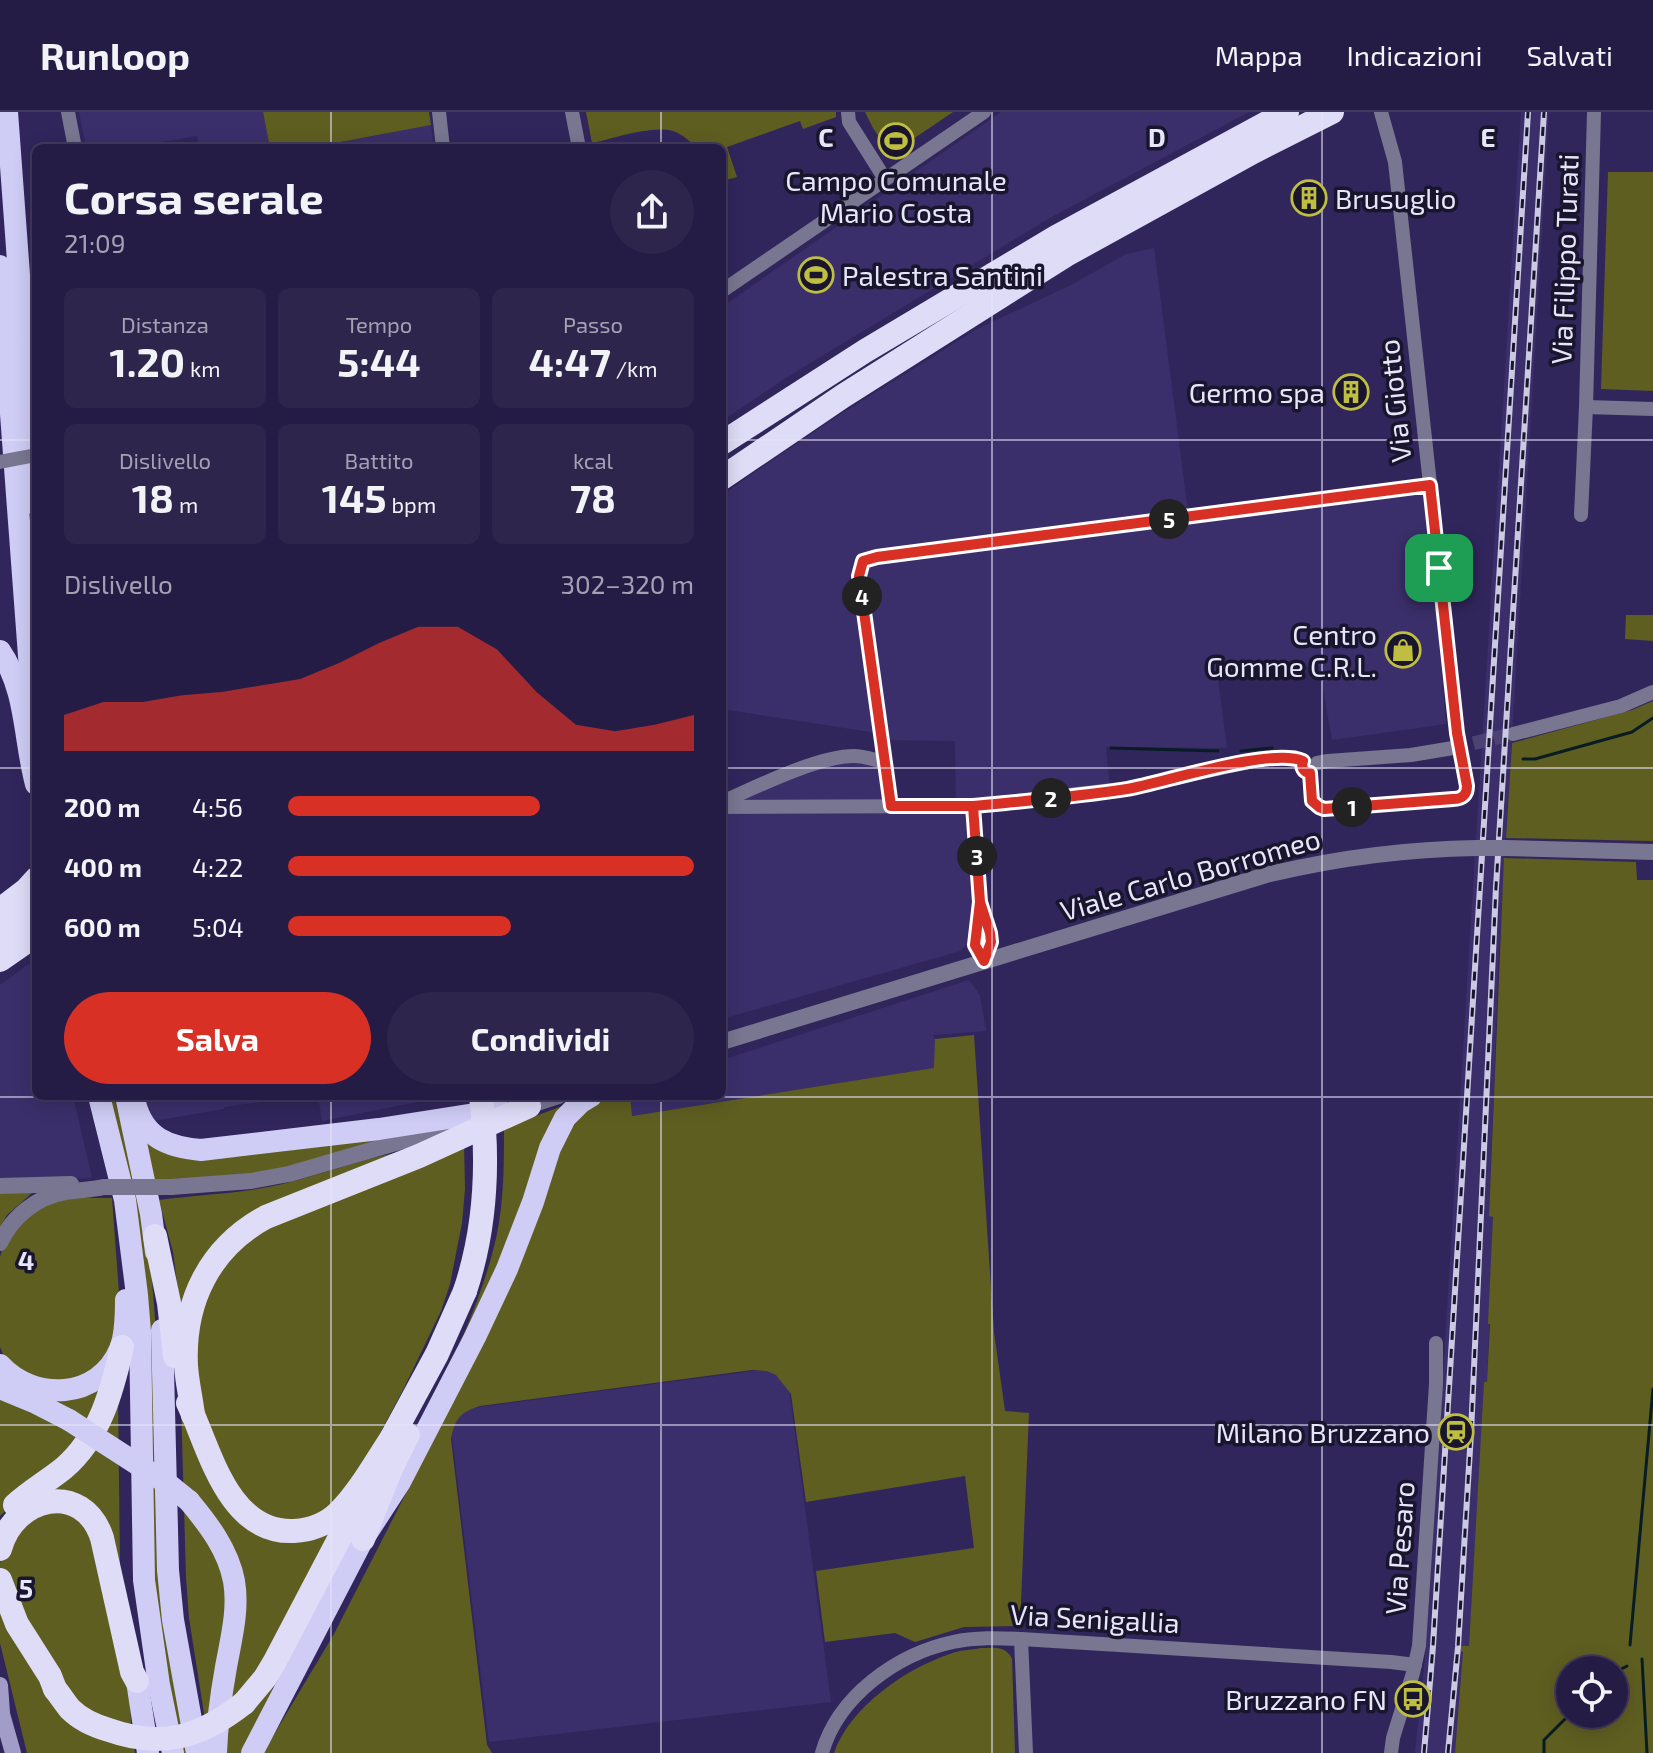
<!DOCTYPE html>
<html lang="it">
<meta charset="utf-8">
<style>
:root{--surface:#251c45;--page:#2d254c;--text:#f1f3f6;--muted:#a3a1b3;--line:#423a5e;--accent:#d93025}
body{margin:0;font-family:"Exo 2",sans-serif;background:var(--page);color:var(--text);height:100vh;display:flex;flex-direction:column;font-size:30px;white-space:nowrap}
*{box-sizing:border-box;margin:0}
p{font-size:26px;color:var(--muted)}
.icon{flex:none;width:44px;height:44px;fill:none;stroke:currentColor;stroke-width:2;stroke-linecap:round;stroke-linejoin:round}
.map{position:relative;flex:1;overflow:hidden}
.panel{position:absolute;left:32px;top:32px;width:694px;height:956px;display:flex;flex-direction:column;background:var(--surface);border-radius:12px;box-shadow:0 4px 20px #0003,0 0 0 2px var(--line)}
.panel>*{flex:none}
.tools{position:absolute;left:1556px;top:1544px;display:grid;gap:16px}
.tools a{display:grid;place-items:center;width:72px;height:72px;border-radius:50%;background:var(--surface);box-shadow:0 4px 20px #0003,0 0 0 2px var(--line);font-size:40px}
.pin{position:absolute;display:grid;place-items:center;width:68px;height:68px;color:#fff;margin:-34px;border-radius:16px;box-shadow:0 4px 12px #0006}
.km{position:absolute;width:40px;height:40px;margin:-20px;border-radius:50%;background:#222;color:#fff;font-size:22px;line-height:40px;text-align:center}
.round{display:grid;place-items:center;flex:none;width:84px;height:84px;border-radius:42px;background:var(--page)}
.headline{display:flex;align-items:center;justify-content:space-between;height:136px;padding:0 32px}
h1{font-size:44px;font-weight:700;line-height:60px}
.figures{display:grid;grid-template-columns:repeat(3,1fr);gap:12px;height:136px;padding:8px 32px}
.figures div{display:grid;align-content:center;border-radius:12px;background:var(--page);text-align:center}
.figures b{font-size:40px;font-weight:700}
.figures small{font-size:22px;font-weight:400}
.figures p{font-size:22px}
.chart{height:224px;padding:16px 32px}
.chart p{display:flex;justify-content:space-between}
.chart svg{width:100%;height:144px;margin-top:8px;fill:var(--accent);opacity:.7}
.button{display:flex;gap:16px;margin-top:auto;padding:16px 32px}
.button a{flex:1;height:92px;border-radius:48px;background:var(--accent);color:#fff;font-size:32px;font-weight:700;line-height:92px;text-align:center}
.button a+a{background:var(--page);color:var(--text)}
ul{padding:0 32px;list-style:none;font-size:26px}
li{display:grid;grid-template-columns:128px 96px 1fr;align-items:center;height:60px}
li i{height:20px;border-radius:10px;background:var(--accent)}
header{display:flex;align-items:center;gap:48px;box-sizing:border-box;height:112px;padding:0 40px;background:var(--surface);border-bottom:2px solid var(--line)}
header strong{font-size:38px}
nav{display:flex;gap:44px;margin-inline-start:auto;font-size:28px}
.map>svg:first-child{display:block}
.built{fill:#3b2f6b}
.green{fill:#5f5e21;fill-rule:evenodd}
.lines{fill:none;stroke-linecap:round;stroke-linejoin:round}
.stream{stroke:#081c24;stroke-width:3}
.minor-tunnel{stroke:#4c4374;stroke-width:14;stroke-dasharray:14 7;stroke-linecap:butt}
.minor{stroke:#797691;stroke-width:14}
.tertiary{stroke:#797691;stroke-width:16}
.secondary{stroke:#a19dc8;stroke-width:16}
.trunk{stroke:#cfccf5;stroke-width:22}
.motorway{stroke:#dedcf7;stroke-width:24}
.rail-casing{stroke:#ccc9e2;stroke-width:6}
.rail{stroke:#18152c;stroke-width:3;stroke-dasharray:9;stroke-linecap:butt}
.minor-bridge{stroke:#797691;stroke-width:14}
.tertiary-bridge{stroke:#797691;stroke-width:16}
.trunk-bridge{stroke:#cfccf5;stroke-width:22}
.motorway-bridge{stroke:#dedcf7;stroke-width:24}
.route-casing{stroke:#fff;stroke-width:16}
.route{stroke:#d93025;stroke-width:10}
.grid{fill:none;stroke:#e7e5fa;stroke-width:2;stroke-opacity:0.55}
.labels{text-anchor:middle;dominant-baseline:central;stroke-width:7;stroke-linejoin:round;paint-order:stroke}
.poi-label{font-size:28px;fill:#e7e5fa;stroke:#18152c;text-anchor:end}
.street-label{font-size:28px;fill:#e7e5fa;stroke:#18152c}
.grid-label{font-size:26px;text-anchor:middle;font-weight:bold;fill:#e7e5fa;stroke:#18152c;stroke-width:7;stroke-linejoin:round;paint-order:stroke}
</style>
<header>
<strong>Runloop</strong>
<nav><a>Mappa</a><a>Indicazioni</a><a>Salvati</a></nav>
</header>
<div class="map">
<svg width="1653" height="1641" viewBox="0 0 1653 1641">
<rect width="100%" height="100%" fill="#31265c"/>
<g class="built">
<polygon points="79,0 263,0 270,36 199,36 197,24 161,30 162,36 86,36"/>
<polygon points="1001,0 1249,0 1048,107 784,267 722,309 722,195"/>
<polygon points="1521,0 1549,0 1499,842 1489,1103 1493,1104 1487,1270 1484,1271 1469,1535 1462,1534 1463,1539 1462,1569 1455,1641 1415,1641 1426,1538"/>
<polygon points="431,13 434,36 308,36"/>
<polygon points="1154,136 1188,400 861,448 877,621 722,597 722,383 830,309 977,217 1071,173 1126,142"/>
<polygon points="1427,377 1446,612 1332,628 1319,553 1218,568 1227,636 1106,635 1110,676 956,691 955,629 886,628 863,465 866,451"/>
<polygon points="835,641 880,645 888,699 969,699 976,791 972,822 967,832 960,839 722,907 722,685"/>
<polygon points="36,847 36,984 73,984 92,1066 0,1069 0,873"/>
<polygon points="969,868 980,883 986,919 933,923 935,927 935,956 631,1004 630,984 722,984 722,948"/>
<polygon points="137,984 304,984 224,995 224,997 147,1010"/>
<polygon points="318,984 447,984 322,1009"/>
<polygon points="786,1255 831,1590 489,1630 449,1299"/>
</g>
<g class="green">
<polygon points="263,0 429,0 431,13 308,36 270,36"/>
<path d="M586,0H836V5L803,17L800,9L727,35L737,65L722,69V36H696C689,28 680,20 669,18C645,15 616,26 592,31Z"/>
<polygon points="865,0 953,0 891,42 873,16"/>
<polygon points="1608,60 1653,60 1653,279 1601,277"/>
<polygon points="1626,503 1653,503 1653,529 1625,527"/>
<polygon points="1653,589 1653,729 1506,726 1512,631 1632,598"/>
<path d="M1504,746L1636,750L1637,768H1653V1641H1455L1463,1540L1461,1539V1534H1469L1484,1270H1487L1490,1212H1488L1493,1105L1489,1104ZM1570,1558H1614V1602H1570Z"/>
<path d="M974,923L994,1220L1005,1299L1029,1301L1020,1514L964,1515L915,1530L895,1521L825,1530L816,1459L974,1436L965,1364L806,1390L791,1282L776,1263L767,1259L752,1258L480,1294C460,1300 455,1307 451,1327L487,1633L492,1641H263L334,1522L466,1264L563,1027C574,1013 591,989 610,984C616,983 624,984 630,984L632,1004L934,956L935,927Z"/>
<polygon points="110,984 114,984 141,1090 152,1169 190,1641 179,1641 159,1538"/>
<path d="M578,988L444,1268C465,1220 486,1173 497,1122C504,1087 504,1052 504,1016Z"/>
<polygon points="397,1022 304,1052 238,1064 153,1068 142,1023 163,1036"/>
<polygon points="464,1032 465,1077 462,1111 450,1172 441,1199 405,1274 347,1384 298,1415 243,1391 203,1307 194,1243 200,1200 220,1158 253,1123"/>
<path d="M400,1040L257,1104L187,1196L180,1193L173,1140L159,1088C196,1083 233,1082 269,1075C314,1066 356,1048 400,1040Z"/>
<polygon points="31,1079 32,1081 7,1103 0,1115 0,1082"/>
<path d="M78,1086H112L120,1195L113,1242L88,1268L48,1274L5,1247L0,1235V1145C6,1121 34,1094 58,1088C64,1086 72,1086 78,1086Z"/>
<polygon points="3,1262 99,1275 90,1321"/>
<polygon points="118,1282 120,1457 106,1421 43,1385"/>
<path d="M0,1288C33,1300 52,1309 81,1329L0,1404Z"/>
<polygon points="181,1290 245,1411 336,1413 257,1566 273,1577 241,1641 222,1641 239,1515 220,1451 229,1498 209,1633 189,1506 186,1465"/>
<polygon points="58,1396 88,1413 130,1577 131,1617 135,1641 27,1641 0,1531 0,1452 3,1438 18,1413"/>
<path d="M981,1536C993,1536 1006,1533 1012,1547L1015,1641H834C850,1595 905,1557 950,1542C959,1538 971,1538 981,1536Z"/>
</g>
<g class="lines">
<g class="stream">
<polyline points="1111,636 1218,639"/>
<polyline points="1241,639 1272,636"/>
<polyline points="1523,647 1535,647 1632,620 1653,606"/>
<polyline points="1630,1533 1653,1277"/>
<polyline points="1642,1547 1647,1641"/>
<polyline points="1614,1561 1627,1554"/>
<polyline points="1544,1641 1544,1628 1570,1602"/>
</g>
<polyline class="minor-tunnel" points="1453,636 1513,622"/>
<g class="minor">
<polyline points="68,0 75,36"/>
<polyline points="439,0 443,36"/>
<polyline points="572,0 579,36"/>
<polyline points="848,0 849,10 885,67"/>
<polyline points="722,179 984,0"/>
<polyline points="1586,295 1653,297"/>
<polyline points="1581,403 1586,295 1594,0"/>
<polyline points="1513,622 1621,594 1653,580"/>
<polyline points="1317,651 1328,649 1411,643 1453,636"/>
<polyline points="1310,661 1312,689 1324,697 1457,687 1462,685 1467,678 1457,621 1395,50 1381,0"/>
<path d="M722,690C756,675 818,644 854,644C864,644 875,648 885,650"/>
<polyline points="891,694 859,464 863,449 877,445 1430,373"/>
<polyline points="973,694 980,790 975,833 984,849"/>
<polyline points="722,695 973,694 1130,676 1258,648 1283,645 1294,645 1303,649"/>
<path d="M981,795C990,820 993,823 984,849"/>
<polyline points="1021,1527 1026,1641"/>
<path d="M822,1641C838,1584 897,1542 953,1530C976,1525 999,1526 1021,1527L1391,1550L1415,1553"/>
<polyline points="1391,1641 1393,1626 1413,1561 1419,1534 1436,1272 1436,1231"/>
</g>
<g class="tertiary">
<polyline points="1505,736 1653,740"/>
<path d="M722,930L1266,763C1337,746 1404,737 1477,736"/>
<polyline points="522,996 559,984"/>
<polyline points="0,1074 71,1072"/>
<polyline points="171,1075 251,1069 289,1062 461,1012"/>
<path d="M0,1131C12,1105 36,1085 65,1080C78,1078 91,1078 104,1075"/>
</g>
<g class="secondary">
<polyline points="0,1573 2,1601"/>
<polyline points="0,1595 13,1641"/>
</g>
<g class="trunk">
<polyline points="7,0 36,393"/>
<polyline points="0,154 36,638"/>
<path d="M0,539C27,578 24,628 36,672"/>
<polyline points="99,984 125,1088 137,1183 140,1220 144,1468 159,1573 173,1641"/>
<polyline points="126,984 151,1102 156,1140"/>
<path d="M135,991C144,1026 168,1035 201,1038L379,1017L500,998"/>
<polyline points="162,1218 168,1458 173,1508 197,1641"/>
<path d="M0,1253C34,1290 99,1288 120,1237C126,1223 126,1203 126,1188"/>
<polyline points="0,1276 34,1290 69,1308"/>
<path d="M189,1389C209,1413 228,1438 234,1469C239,1498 231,1527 226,1555C221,1583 217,1612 216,1641"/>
<polyline points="137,1569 148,1641"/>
<polyline points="252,1641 363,1427 400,1370 475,1225 507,1157 533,1090 550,1036 565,1006 581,990 591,984"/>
</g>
<g class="motorway">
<polyline points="722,331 865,239 1056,125 1287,0"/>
<polyline points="722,366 843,284 1066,143 1253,40 1332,0"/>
<polyline points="0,798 26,778 36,767"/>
<polyline points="0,822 36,798"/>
<polyline points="0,848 36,823"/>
<polyline points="155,1124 169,1191 175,1244"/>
<path d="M188,1291C210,1338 228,1422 294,1419C311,1418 327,1412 339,1400C360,1379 376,1349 393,1324"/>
<path d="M193,1303C191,1286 187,1270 186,1254C183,1190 209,1136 266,1105L419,1044L529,994"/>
<polyline points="385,1338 437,1242 465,1179"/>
<path d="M15,1393C30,1379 48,1369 64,1356C100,1325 112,1279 122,1235"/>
<polyline points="363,1427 390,1359 408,1323"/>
<path d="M0,1437C14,1384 83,1368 102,1426L132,1560L137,1569"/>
<polyline points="0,1468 17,1512 50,1564 55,1577"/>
<polyline points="244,1591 265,1566 274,1551 359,1389"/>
</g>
<defs>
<g id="rail">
<polyline points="1424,1641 1433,1534 1528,0"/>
<polyline points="1448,1641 1458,1535 1471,1321 1496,775 1544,0"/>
</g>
</defs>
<use href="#rail" class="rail-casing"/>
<use href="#rail" class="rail"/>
<polyline class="minor-bridge" points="0,350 36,343"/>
<g class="tertiary-bridge">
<polyline points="1477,736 1505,736"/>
<polyline points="104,1075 171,1075"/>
</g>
<polyline class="trunk-bridge" points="69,1308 168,1372 189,1389"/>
<g class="motorway-bridge">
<path d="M465,1179C486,1116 489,1050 481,984"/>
<path d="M55,1577C60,1583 65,1591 70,1597C80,1607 95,1614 109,1618C162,1637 201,1625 244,1591"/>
</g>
</g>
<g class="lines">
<defs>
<path id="route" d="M1439,456L1457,621L1467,674C1467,683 1462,687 1453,687L1324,697L1319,695L1312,689L1310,661C1303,660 1301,655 1303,649C1271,635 1166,670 1127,677C1076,685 1024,689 973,694L980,790L975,833L984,849L991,830L990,821L980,790L973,694H891L859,464L863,449L877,445L1430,373L1439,456"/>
</defs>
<use href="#route" class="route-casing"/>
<use href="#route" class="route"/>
</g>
<path class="grid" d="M331,0V36M661,0V36M992,0V1641M1322,0V1641M0,328H36M722,328H1653M0,656H36M722,656H1653M331,984V1641M661,984V1641M0,985H1653M0,1313H1653"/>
<defs>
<symbol id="stadium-ring" viewBox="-11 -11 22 22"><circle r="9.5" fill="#18152c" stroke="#bfbe41" stroke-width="1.5"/><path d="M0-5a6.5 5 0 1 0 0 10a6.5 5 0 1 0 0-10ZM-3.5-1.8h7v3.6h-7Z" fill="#bfbe41"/></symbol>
<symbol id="building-ring" viewBox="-11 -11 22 22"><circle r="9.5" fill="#18152c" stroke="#bfbe41" stroke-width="1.5"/><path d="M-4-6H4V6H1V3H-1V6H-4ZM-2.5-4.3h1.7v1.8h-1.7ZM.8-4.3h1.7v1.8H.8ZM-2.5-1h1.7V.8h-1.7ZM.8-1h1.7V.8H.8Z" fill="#bfbe41"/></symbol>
<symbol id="shop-ring" viewBox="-11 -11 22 22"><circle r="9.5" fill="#18152c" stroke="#bfbe41" stroke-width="1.5"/><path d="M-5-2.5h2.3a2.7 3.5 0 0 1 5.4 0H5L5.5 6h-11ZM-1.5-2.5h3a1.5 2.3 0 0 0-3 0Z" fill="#bfbe41"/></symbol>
<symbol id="station-ring" viewBox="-11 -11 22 22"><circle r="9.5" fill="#18152c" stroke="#bfbe41" stroke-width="1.5"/><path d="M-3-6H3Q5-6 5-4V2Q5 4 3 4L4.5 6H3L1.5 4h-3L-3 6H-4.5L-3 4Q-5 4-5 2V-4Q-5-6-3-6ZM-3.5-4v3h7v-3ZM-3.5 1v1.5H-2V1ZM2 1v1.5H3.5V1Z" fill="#bfbe41"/></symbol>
<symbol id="bus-ring" viewBox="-11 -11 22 22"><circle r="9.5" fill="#18152c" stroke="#bfbe41" stroke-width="1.5"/><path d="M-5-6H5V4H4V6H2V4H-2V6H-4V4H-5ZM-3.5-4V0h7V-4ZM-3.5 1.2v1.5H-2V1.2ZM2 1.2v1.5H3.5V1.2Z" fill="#bfbe41"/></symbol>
</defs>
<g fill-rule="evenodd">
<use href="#stadium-ring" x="876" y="9" width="40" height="40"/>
<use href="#building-ring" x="1289" y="66" width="40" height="40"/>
<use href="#stadium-ring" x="796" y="143" width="40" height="40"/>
<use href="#building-ring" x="1331" y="260" width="40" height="40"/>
<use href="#shop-ring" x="1383" y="518" width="40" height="40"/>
<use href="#station-ring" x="1436" y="1300" width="40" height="40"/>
<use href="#bus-ring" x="1393" y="1567" width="40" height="40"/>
</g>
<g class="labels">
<g class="poi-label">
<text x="896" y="68" text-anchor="middle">Campo Comunale<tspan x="896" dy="32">Mario Costa</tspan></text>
<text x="1335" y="86" text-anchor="start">Brusuglio</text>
<text x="842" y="163" text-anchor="start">Palestra Santini</text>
<text x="1325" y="280">Germo spa</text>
<text x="1377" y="522">Centro<tspan x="1377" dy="32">Gomme C.R.L.</tspan></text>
<text x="1430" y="1320">Milano Bruzzano</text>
<text x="1387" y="1587">Bruzzano FN</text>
</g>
<g class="street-label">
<text transform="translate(1564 147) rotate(-88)">Via Filippo Turati</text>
<text transform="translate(1394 289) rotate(-96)">Via Giotto</text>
<text transform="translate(1190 762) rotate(-16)">Viale Carlo Borromeo</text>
<text transform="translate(1399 1436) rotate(-86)">Via Pesaro</text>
<text transform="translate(1095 1506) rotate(3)">Via Senigallia</text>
</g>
</g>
<g class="grid-label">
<text x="826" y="35">C</text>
<text x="1157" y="35">D</text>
<text x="1488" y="35">E</text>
<text x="26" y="1158">4</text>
<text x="26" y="1486">5</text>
</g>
</svg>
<div class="tools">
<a><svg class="icon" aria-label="locate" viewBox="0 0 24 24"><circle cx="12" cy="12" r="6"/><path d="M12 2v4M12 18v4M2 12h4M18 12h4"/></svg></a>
</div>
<div class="pin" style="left:1439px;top:456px;background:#1e9e55"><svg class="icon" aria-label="arrive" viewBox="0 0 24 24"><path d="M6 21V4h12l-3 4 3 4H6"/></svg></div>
<b class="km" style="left:1352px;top:695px">1</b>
<b class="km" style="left:1051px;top:686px">2</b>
<b class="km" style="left:977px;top:744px">3</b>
<b class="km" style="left:862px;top:484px">4</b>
<b class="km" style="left:1169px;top:407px">5</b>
<section class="panel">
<div class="headline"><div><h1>Corsa serale</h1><p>21:09</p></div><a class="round"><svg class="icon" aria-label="share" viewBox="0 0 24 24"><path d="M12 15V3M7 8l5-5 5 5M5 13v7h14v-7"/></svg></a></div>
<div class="figures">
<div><p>Distanza</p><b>1.20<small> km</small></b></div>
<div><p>Tempo</p><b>5:44</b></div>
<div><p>Passo</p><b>4:47<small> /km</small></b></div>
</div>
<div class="figures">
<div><p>Dislivello</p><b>18<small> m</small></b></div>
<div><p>Battito</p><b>145<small> bpm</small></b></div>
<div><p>kcal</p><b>78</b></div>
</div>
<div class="chart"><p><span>Dislivello</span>302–320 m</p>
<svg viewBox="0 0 160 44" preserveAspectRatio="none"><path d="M0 44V33L10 29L20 29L30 27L40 26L50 24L60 22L70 17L80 11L90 6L100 6L110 13L120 26L130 36L140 38L150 36L160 33V44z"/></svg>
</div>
<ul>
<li><b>200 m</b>4:56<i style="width:62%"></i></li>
<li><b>400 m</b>4:22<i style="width:100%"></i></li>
<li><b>600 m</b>5:04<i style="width:55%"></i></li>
</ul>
<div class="button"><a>Salva</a><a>Condividi</a></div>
</section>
</div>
